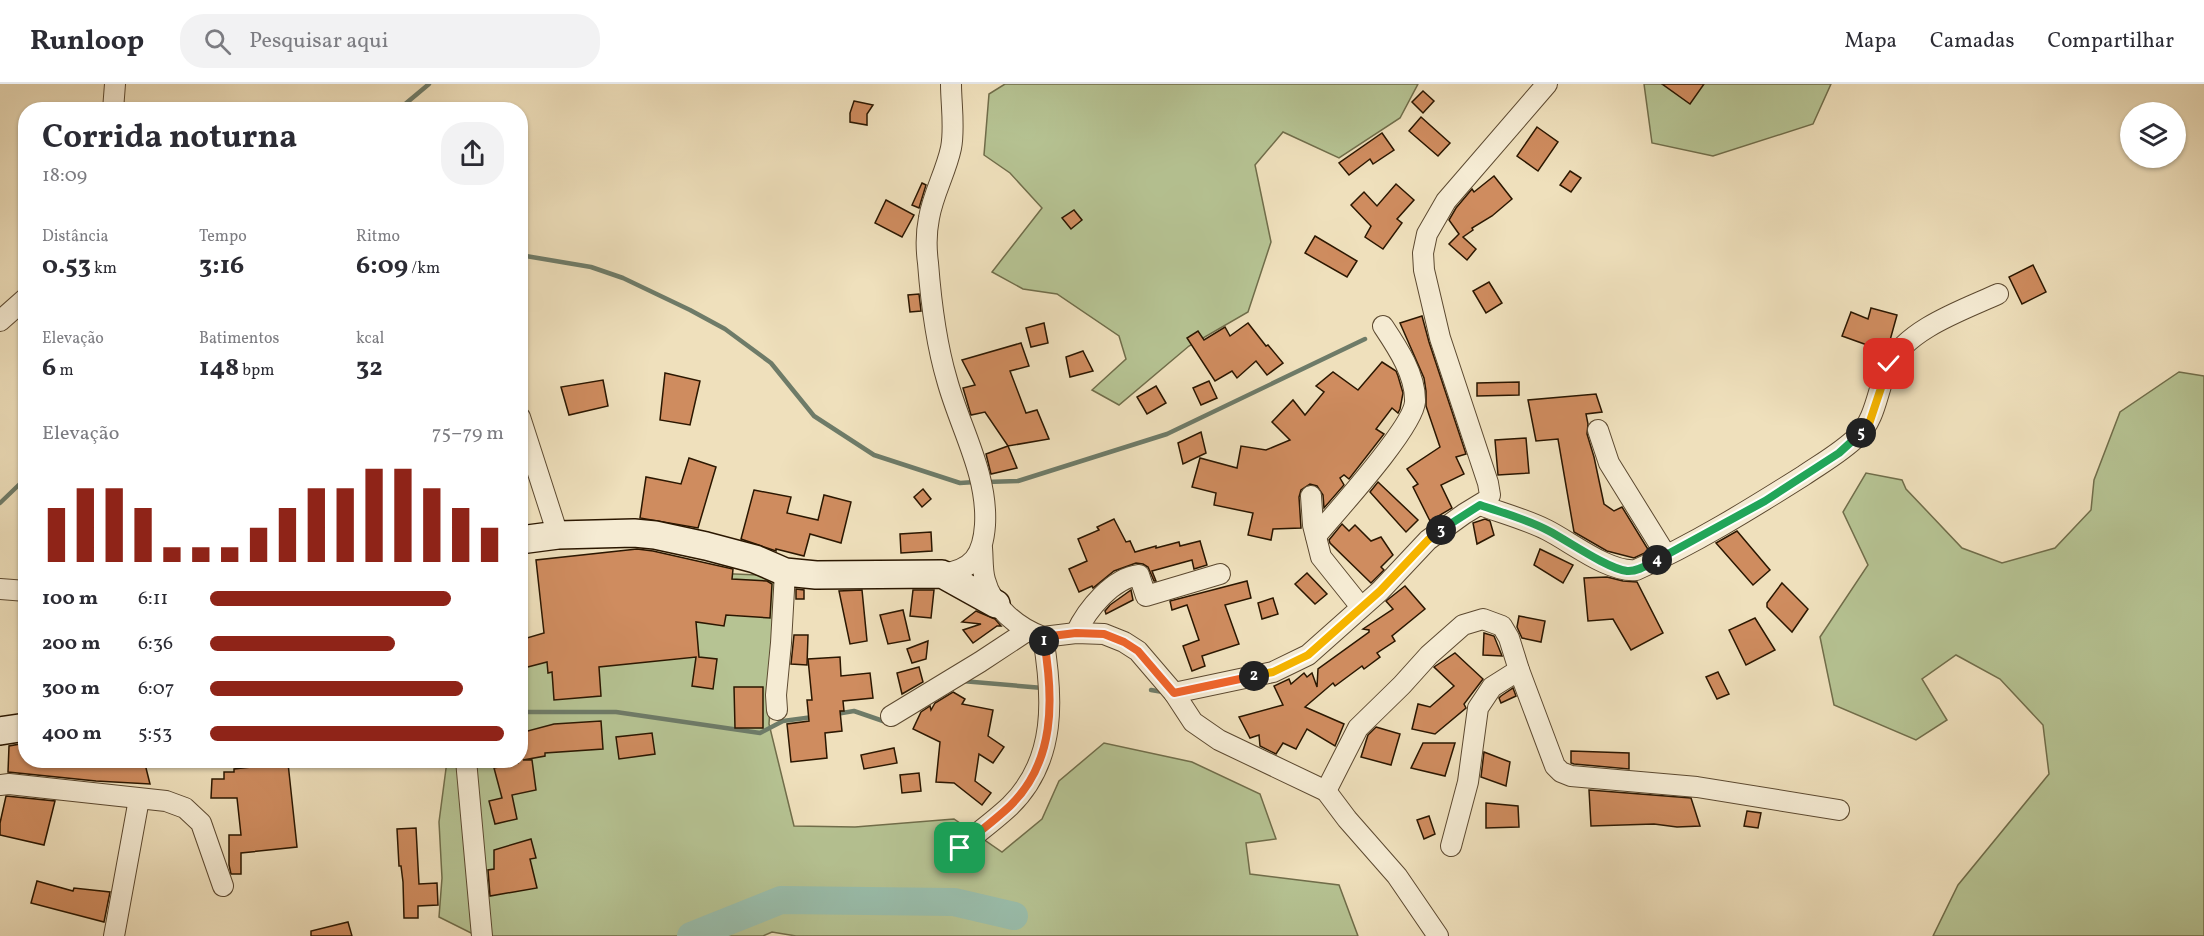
<!DOCTYPE html>
<html lang="pt">
<meta charset="utf-8">
<style>
:root{--surface:#fff;--page:#f2f2f3;--text:#2b2b33;--muted:#7c7c81;--line:#e1e1e2;--accent:#8f2418}
body{margin:0;font-family:Vollkorn,serif;background:var(--page);color:var(--text);height:100vh;display:flex;flex-direction:column;font-size:22px;white-space:nowrap}
*{box-sizing:border-box;margin:0}
p{font-size:20px;color:var(--muted)}
.icon{flex:none;width:33px;height:33px;fill:none;stroke:currentColor;stroke-width:2;stroke-linecap:round;stroke-linejoin:round}
.map{position:relative;flex:1;overflow:hidden}
.side{position:absolute;left:18px;top:18px;width:510px;height:666px;display:flex;flex-direction:column;background:var(--surface);border-radius:24px;box-shadow:0 2px 4px #0004}
.side>*{flex:none}
.buttons{position:absolute;left:2120px;top:18px;display:grid;gap:12px}
.buttons a{display:grid;place-items:center;width:66px;height:66px;border-radius:50%;background:var(--surface);box-shadow:0 2px 4px #0004;font-size:30px}
.pin{position:absolute;display:grid;place-items:center;width:51px;height:51px;color:#fff;margin:-26px;border-radius:12px;box-shadow:0 3px 9px #0006}
.km{position:absolute;width:30px;height:30px;margin:-15px;border-radius:50%;background:#222;color:#fff;font-size:16px;line-height:30px;text-align:center}
.round{display:grid;place-items:center;flex:none;width:63px;height:63px;border-radius:24px;background:var(--page)}
.summary{display:flex;align-items:center;justify-content:space-between;height:102px;padding:0 24px}
h1{font-size:33px;font-weight:700;line-height:45px}
.stats{display:grid;grid-template-columns:repeat(3,1fr);gap:9px;height:102px;padding:6px 24px}
.stats div{display:grid;align-content:center}
.stats b{font-size:26px;font-weight:700}
.stats small{font-size:16px;font-weight:400}
.stats p{font-size:16px}
.chart{height:168px;padding:12px 24px}
.chart p{display:flex;justify-content:space-between}
.chart svg{width:100%;height:108px;margin-top:6px;stroke:var(--accent);stroke-width:6}
ul{padding:0 24px;list-style:none;font-size:20px}
li{display:grid;grid-template-columns:96px 72px 1fr;align-items:center;height:45px}
li i{height:15px;border-radius:8px;background:var(--accent)}
header{display:flex;align-items:center;gap:36px;box-sizing:border-box;height:84px;padding:0 30px;background:var(--surface);border-bottom:2px solid var(--line)}
header strong{font-size:28px}
nav{display:flex;gap:33px;margin-inline-start:auto;font-size:21px}
.search{width:420px;height:54px;background:var(--page);display:flex;align-items:center;gap:15px;box-sizing:border-box;padding:0 21px;border-radius:24px;color:var(--muted);font-size:22px}
.map>svg:first-child{display:block}
.green{fill:#b6c393;stroke:#706d4a;stroke-width:1.5}
.lines{fill:none;stroke-linecap:round;stroke-linejoin:round}
.stream{stroke:#6e7b68;stroke-width:4.5}
.river{stroke:#9abeac;stroke-width:28}
.building{fill:#cf8c5f;stroke:#2b1701;stroke-width:1.5}
.street-casing{stroke:#5c4930;stroke-width:22}
.secondary-casing{stroke:#2b1701;stroke-width:30}
.street{stroke:#f5ebd3;stroke-width:20}
.secondary{stroke:#f5ebd3;stroke-width:27}
.split-1-casing{stroke:#fff;stroke-width:12}
.split-2-casing{stroke:#fff;stroke-width:12}
.split-3-casing{stroke:#fff;stroke-width:12}
.split-4-casing{stroke:#fff;stroke-width:12}
.split-5-casing{stroke:#fff;stroke-width:12}
.split-6-casing{stroke:#fff;stroke-width:12}
.split-1{stroke:#f0652b;stroke-width:8}
.split-2{stroke:#f0652b;stroke-width:8}
.split-3{stroke:#f5b400;stroke-width:8}
.split-4{stroke:#22a559;stroke-width:8}
.split-5{stroke:#22a559;stroke-width:8}
.split-6{stroke:#f5b400;stroke-width:8}
</style>
<header>
<strong>Runloop</strong>
<div class="search"><svg class="icon" aria-label="search" viewBox="0 0 24 24"><circle cx="10" cy="10" r="6"/><path d="M15 15l6 6"/></svg>Pesquisar aqui</div>
<nav><a>Mapa</a><a>Camadas</a><a>Compartilhar</a></nav>
</header>
<div class="map">
<svg width="2204" height="852" viewBox="0 0 2204 852">
<rect width="100%" height="100%" fill="#efe0bc"/>
<filter id="stains"><feTurbulence type="fractalNoise" baseFrequency=".00333" numOctaves="4"/><feColorMatrix values="0 0 0 0 .2 0 0 0 0 .09 0 0 0 0 .02 0 0 0 .5 -.17"/></filter>
<radialGradient id="worn" r=".72"><stop offset=".6" stop-color="#630" stop-opacity="0"/><stop offset="1" stop-color="#630" stop-opacity=".3"/></radialGradient>
<g class="green">
<polygon points="1005,0 1418,0 1400,34 1339,74 1283,48 1255,81 1271,158 1248,228 1189,262 1119,321 1092,306 1126,275 1119,252 1057,210 1023,205 992,188 1042,124 1010,89 984,71 989,10"/>
<polygon points="1644,0 1831,0 1813,40 1713,72 1652,59"/>
<polygon points="2179,288 2204,292 2204,852 1933,852 1958,801 2049,690 2043,641 2000,595 1956,571 1922,595 1947,636 1916,656 1834,621 1820,553 1868,481 1843,428 1866,389 1902,396 1906,405 1962,464 2002,479 2055,464 2091,426 2094,396 2120,328"/>
<polygon points="688,488 779,492 769,640 794,742 855,743 954,735 1002,768 1042,735 1059,697 1104,659 1192,678 1260,710 1276,755 1246,759 1250,790 1339,801 1358,852 796,852 772,848 763,852 477,852 439,833 442,794 439,738 447,677 520,676 521,567"/>
</g>
<g class="lines">
<g class="stream">
<polyline points="398,26 429,0"/>
<polyline points="520,171 591,183 623,194 690,226 725,245 771,279 814,332 874,371 960,399 975,398"/>
<polyline points="986,398 1018,397 1167,350 1365,255"/>
<polyline points="0,419 26,394"/>
<polyline points="962,597 1043,604"/>
<polyline points="1151,606 1163,608"/>
<polyline points="520,628 616,628 760,649 783,637 813,633"/>
<polyline points="836,630 854,627 886,638"/>
</g>
<polyline class="river" points="691,852 781,816 954,818 1014,832"/>
</g>
<g class="building">
<polygon points="1662,0 1704,0 1690,20"/>
<polygon points="1423,7 1434,17 1423,29 1412,18"/>
<polygon points="854,17 873,21 867,30 867,41 850,38 850,29"/>
<polygon points="1421,33 1450,59 1438,72 1409,47"/>
<polygon points="1537,43 1558,58 1538,87 1517,72"/>
<polygon points="1382,49 1394,66 1373,80 1370,75 1349,91 1339,79"/>
<polygon points="1570,87 1581,94 1571,108 1560,101"/>
<polygon points="1494,92 1512,115 1492,132 1472,144 1473,146 1463,153 1476,165 1467,176 1449,160 1459,150 1449,136 1456,124 1472,105 1474,108"/>
<polygon points="922,99 926,101 919,124 912,121"/>
<polygon points="1396,100 1414,116 1397,135 1402,139 1383,165 1365,153 1371,142 1351,121 1364,108 1377,122"/>
<polygon points="886,116 914,131 902,153 875,139"/>
<polygon points="1074,126 1082,136 1071,145 1062,134"/>
<polygon points="1315,152 1357,177 1347,193 1305,169"/>
<polygon points="2033,181 2046,208 2022,220 2009,193"/>
<polygon points="1489,198 1502,219 1486,229 1473,207"/>
<polygon points="919,210 921,227 910,228 908,211"/>
<polygon points="1871,224 1897,231 1889,260 1884,267 1842,252 1851,228 1868,235"/>
<polygon points="1422,232 1429,258 1466,370 1456,373 1464,390 1441,401 1452,424 1430,437 1413,403 1418,400 1407,385 1440,363 1426,322 1426,307 1424,294 1400,239"/>
<polygon points="1044,239 1048,259 1031,263 1026,244"/>
<polygon points="1248,239 1266,262 1268,261 1283,279 1267,291 1256,277 1237,294 1232,287 1215,297 1187,254 1198,247 1204,256 1225,243 1230,252"/>
<polygon points="1021,259 1029,282 1010,287 1026,329 1037,326 1049,355 1008,362 985,328 971,331 963,304 975,301 962,276"/>
<polygon points="1083,267 1093,287 1070,293 1066,273"/>
<polygon points="1382,278 1396,287 1398,292 1403,309 1400,325 1398,329 1392,324 1376,345 1384,350 1349,395 1344,391 1340,394 1344,401 1324,424 1323,411 1317,402 1310,400 1301,406 1299,413 1301,444 1273,445 1271,456 1248,451 1253,429 1214,421 1216,409 1192,403 1200,374 1237,384 1241,362 1266,366 1290,356 1272,338 1293,316 1305,331 1324,308 1316,302 1333,288 1358,306"/>
<polygon points="665,289 700,297 690,341 660,336"/>
<polygon points="603,296 608,322 569,331 561,303"/>
<polygon points="1209,297 1217,314 1201,321 1193,304"/>
<polygon points="1519,298 1519,311 1477,312 1477,299"/>
<polygon points="1156,302 1166,319 1147,330 1137,313"/>
<polygon points="1596,310 1602,328 1586,330 1588,340 1587,350 1594,373 1604,420 1614,427 1622,423 1649,467 1634,474 1607,467 1574,448 1558,355 1536,357 1528,316"/>
<polygon points="1201,348 1206,369 1183,380 1178,359"/>
<polygon points="1526,354 1529,389 1498,391 1495,356"/>
<polygon points="1008,362 1017,384 991,390 986,370"/>
<polygon points="689,374 716,383 698,444 640,434 646,393 681,400"/>
<polygon points="1378,398 1418,436 1406,448 1370,408"/>
<polygon points="923,405 931,415 922,423 914,413"/>
<polygon points="754,406 791,413 787,429 818,436 824,411 851,418 841,459 810,450 804,472 776,465 776,467 741,455"/>
<polygon points="1114,435 1126,458 1130,457 1135,468 1156,462 1156,464 1179,458 1180,462 1200,457 1207,481 1194,485 1192,476 1152,487 1156,497 1154,497 1148,483 1143,480 1136,479 1114,487 1093,504 1092,502 1079,508 1069,485 1087,477 1078,455 1099,446 1097,443"/>
<polygon points="1485,435 1490,437 1494,451 1477,460 1473,439"/>
<polygon points="1342,440 1349,447 1355,441 1371,457 1381,453 1393,471 1381,483 1384,486 1371,499 1330,459 1329,456"/>
<polygon points="1737,447 1770,486 1753,501 1716,459"/>
<polygon points="931,448 932,467 901,469 900,450"/>
<polygon points="637,465 653,467 733,485 732,495 767,497 772,500 770,534 726,531 724,542 696,538 699,573 717,575 713,605 692,602 696,573 599,583 601,612 554,616 552,588 548,589 547,578 520,585 520,556 544,549 536,476"/>
<polygon points="1540,465 1573,481 1563,499 1534,481"/>
<polygon points="1307,489 1327,510 1315,520 1295,500"/>
<polygon points="1607,493 1623,497 1637,498 1663,549 1631,566 1613,535 1588,537 1584,494"/>
<polygon points="1247,497 1251,514 1225,521 1239,560 1202,572 1205,582 1192,587 1183,562 1199,556 1187,521 1172,526 1170,517"/>
<polygon points="1782,499 1808,525 1792,548 1767,523 1767,519"/>
<polygon points="1405,502 1425,525 1392,552 1395,557 1377,569 1380,573 1364,585 1362,582 1335,602 1333,599 1305,623 1344,640 1335,662 1307,645 1296,665 1283,659 1276,670 1260,662 1259,651 1250,654 1239,633 1283,621 1274,602 1289,595 1291,600 1304,589 1307,593 1312,589 1317,603 1318,585 1369,548 1369,546 1363,545 1393,525 1386,517"/>
<polygon points="796,505 804,506 804,515 796,515"/>
<polygon points="862,506 867,557 850,560 839,507"/>
<polygon points="913,506 934,506 931,534 910,532"/>
<polygon points="1131,506 1133,516 1106,530 1105,527 1110,521"/>
<polygon points="1273,514 1278,530 1262,535 1258,519"/>
<polygon points="903,526 910,556 888,560 880,531"/>
<polygon points="976,527 995,535 1001,542 997,542 973,559 963,546 981,540 962,538"/>
<polygon points="1519,532 1545,537 1541,558 1522,554 1517,543"/>
<polygon points="1755,534 1775,566 1746,581 1729,546"/>
<polygon points="1484,549 1494,552 1502,572 1483,571"/>
<polygon points="794,551 808,551 807,581 791,580"/>
<polygon points="928,557 926,575 912,579 907,565"/>
<polygon points="1455,569 1483,595 1464,620 1466,624 1435,650 1412,645 1418,620 1430,623 1454,602 1434,583"/>
<polygon points="840,573 841,592 870,589 873,614 843,617 844,627 840,627 842,647 825,649 827,674 791,678 787,640 809,637 807,616 812,616 808,575"/>
<polygon points="919,583 923,598 902,610 897,589"/>
<polygon points="1718,588 1729,610 1717,615 1706,593"/>
<polygon points="734,603 763,603 763,644 735,644"/>
<polygon points="1513,604 1516,612 1501,619 1499,614 1501,612"/>
<polygon points="953,608 965,615 962,620 993,626 988,652 1004,663 993,679 979,670 975,697 991,709 982,721 954,699 936,698 940,658 913,645 921,628 930,622 931,626 935,619"/>
<polygon points="601,637 603,665 545,669 545,672 523,676 532,676 536,706 512,711 517,735 495,740 489,717 502,714 494,684 518,679 517,676 520,676 520,649 554,640"/>
<polygon points="1376,643 1400,650 1391,681 1361,673 1368,651"/>
<polygon points="652,649 655,670 619,675 616,653"/>
<polygon points="26,659 26,676 144,676 150,700 96,697 8,688 9,662"/>
<polygon points="1423,659 1455,659 1445,692 1411,684"/>
<polygon points="894,664 897,679 864,685 861,671"/>
<polygon points="1571,667 1629,669 1629,685 1574,680 1571,679"/>
<polygon points="1484,668 1510,678 1506,702 1481,693"/>
<polygon points="288,679 297,763 241,769 241,790 231,790 229,781 229,751 241,751 237,714 211,714 212,695 224,695 224,688 234,688 234,685"/>
<polygon points="919,689 921,707 902,709 900,691"/>
<polygon points="1589,706 1691,714 1700,742 1677,743 1654,740 1591,742"/>
<polygon points="6,712 55,717 44,761 0,751 0,739"/>
<polygon points="1486,719 1518,722 1519,743 1486,744"/>
<polygon points="1747,727 1761,729 1758,744 1744,742"/>
<polygon points="1429,732 1435,750 1424,755 1417,736"/>
<polygon points="416,744 419,800 437,799 438,821 418,822 418,834 404,834 403,798 401,782 399,782 397,745"/>
<polygon points="531,755 536,774 530,775 537,804 490,812 488,786 494,785 494,766"/>
<polygon points="37,797 73,807 74,804 110,808 104,838 31,819"/>
<polygon points="348,838 352,852 311,852 311,847"/>
</g>
<g class="lines">
<defs>
<g id="street">
<polyline points="113,26 115,0"/>
<polyline points="0,237 26,214"/>
<polyline points="520,333 558,451"/>
<polyline points="1598,346 1609,379 1666,471"/>
<polyline points="1311,412 1313,441 1321,473 1361,523"/>
<path d="M1480,421C1502,429 1525,435 1547,446C1571,458 1609,489 1636,486C1694,460 1749,426 1803,392C1822,379 1842,368 1858,352C1877,333 1877,304 1889,281C1907,245 1963,226 1998,210"/>
<path d="M1316,452C1336,428 1413,344 1415,318C1416,291 1397,263 1383,242"/>
<path d="M942,490C973,486 983,471 985,441C988,390 960,344 947,296C936,259 931,218 928,179C926,164 926,149 929,134C933,110 946,88 951,64C955,44 951,20 951,0"/>
<polyline points="0,505 26,507"/>
<path d="M1076,549C1087,525 1113,494 1139,491L1146,512L1220,490"/>
<polyline points="1043,553 1076,549 1104,550 1124,558 1138,567 1174,609 1273,588 1308,571 1380,507 1428,456 1464,430 1487,416 1490,411 1488,399 1440,254 1424,186 1423,169 1427,150 1446,117 1547,0"/>
<polyline points="1174,609 1193,638 1219,656 1326,707 1347,735 1397,792 1438,852"/>
<polyline points="777,626 776,611 781,559 785,488"/>
<polyline points="891,632 980,578 1027,547"/>
<polyline points="466,676 482,852"/>
<polyline points="0,701 9,700 166,717 185,724 201,739 223,802"/>
<polyline points="1326,707 1358,644 1402,601 1429,571 1463,541 1483,535 1502,542 1509,554 1519,586 1555,682 1561,688 1571,692 1697,703 1839,726"/>
<polyline points="1451,762 1468,698 1478,624 1492,603 1519,586"/>
<path d="M960,763C976,750 994,737 1010,722C1057,676 1053,613 1043,553C1018,544 992,523 985,496C982,486 983,474 982,464"/>
<polyline points="114,852 139,715"/>
</g>
<g id="secondary">
<polyline points="520,456 558,451 634,449 655,451 706,462 755,475 785,488 816,491 942,490 996,520"/>
<polyline points="0,647 26,643"/>
</g>
</defs>
<use href="#street" class="street-casing"/>
<use href="#secondary" class="secondary-casing"/>
<use href="#street" class="street"/>
<use href="#secondary" class="secondary"/>
</g>
<g class="lines">
<defs>
<path id="split-1" d="M960,764C976,750 994,737 1010,722C1055,678 1054,616 1044,557"/>
<polyline id="split-2" points="1044,557 1043,553 1076,549 1104,550 1124,558 1138,567 1174,609 1254,592"/>
<polyline id="split-3" points="1254,592 1273,588 1308,571 1380,507 1428,456 1441,446"/>
<path id="split-4" d="M1441,446L1480,421C1503,429 1527,435 1549,447C1568,457 1608,485 1627,487C1638,488 1649,480 1657,476"/>
<polyline id="split-5" points="1657,476 1765,417 1839,369 1861,349"/>
<polyline id="split-6" points="1861,349 1868,343 1889,280"/>
</defs>
<use href="#split-1" class="split-1-casing"/>
<use href="#split-2" class="split-2-casing"/>
<use href="#split-3" class="split-3-casing"/>
<use href="#split-4" class="split-4-casing"/>
<use href="#split-5" class="split-5-casing"/>
<use href="#split-6" class="split-6-casing"/>
<use href="#split-1" class="split-1"/>
<use href="#split-2" class="split-2"/>
<use href="#split-3" class="split-3"/>
<use href="#split-4" class="split-4"/>
<use href="#split-5" class="split-5"/>
<use href="#split-6" class="split-6"/>
</g>
<rect width="100%" height="100%" filter="url(#stains)"/>
<rect width="100%" height="100%" fill="url(#worn)"/>
</svg>
<div class="buttons">
<a><svg class="icon" aria-label="layers" viewBox="0 0 24 24"><path d="M12 4l9 5-9 5-9-5zM3 14l9 5 9-5"/></svg></a>
</div>
<div class="pin" style="left:960px;top:764px;background:#1e9e55"><svg class="icon" aria-label="arrive" viewBox="0 0 24 24"><path d="M6 21V4h12l-3 4 3 4H6"/></svg></div>
<div class="pin" style="left:1889px;top:280px;background:#d93025"><svg class="icon" aria-label="check" viewBox="0 0 24 24"><path d="M5 12l5 5 9-10"/></svg></div>
<b class="km" style="left:1044px;top:557px">1</b>
<b class="km" style="left:1254px;top:592px">2</b>
<b class="km" style="left:1441px;top:446px">3</b>
<b class="km" style="left:1657px;top:476px">4</b>
<b class="km" style="left:1861px;top:349px">5</b>
<section class="side">
<div class="summary"><div><h1>Corrida noturna</h1><p>18:09</p></div><a class="round"><svg class="icon" aria-label="share" viewBox="0 0 24 24"><path d="M12 15V3M7 8l5-5 5 5M5 13v7h14v-7"/></svg></a></div>
<div class="stats">
<div><p>Distância</p><b>0.53<small> km</small></b></div>
<div><p>Tempo</p><b>3:16</b></div>
<div><p>Ritmo</p><b>6:09<small> /km</small></b></div>
</div>
<div class="stats">
<div><p>Elevação</p><b>6<small> m</small></b></div>
<div><p>Batimentos</p><b>148<small> bpm</small></b></div>
<div><p>kcal</p><b>32</b></div>
</div>
<div class="chart"><p><span>Elevação</span>75–79 m</p>
<svg viewBox="0 0 160 44" preserveAspectRatio="none"><path d="M5 44V22M15 44V14M25 44V14M35 44V22M45 44V38M55 44V38M65 44V38M75 44V30M85 44V22M95 44V14M105 44V14M115 44V6M125 44V6M135 44V14M145 44V22M155 44V30"/></svg>
</div>
<ul>
<li><b>100 m</b>6:11<i style="width:82%"></i></li>
<li><b>200 m</b>6:36<i style="width:63%"></i></li>
<li><b>300 m</b>6:07<i style="width:86%"></i></li>
<li><b>400 m</b>5:53<i style="width:100%"></i></li>
</ul>
</section>
</div>
